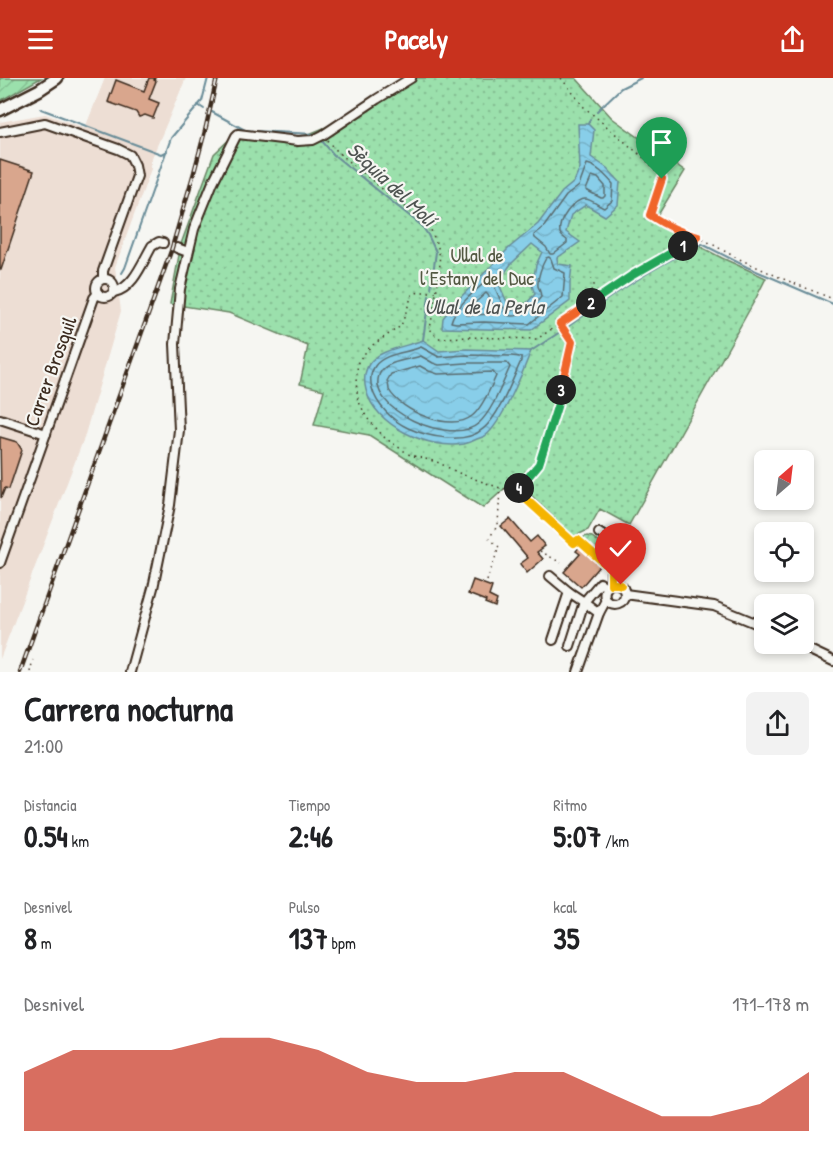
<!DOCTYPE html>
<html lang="es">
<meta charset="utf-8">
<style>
:root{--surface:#fff;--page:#f2f2f2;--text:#202124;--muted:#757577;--accent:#c8321e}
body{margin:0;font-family:"Patrick Hand",sans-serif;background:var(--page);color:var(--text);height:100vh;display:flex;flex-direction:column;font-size:22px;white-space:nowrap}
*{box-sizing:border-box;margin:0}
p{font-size:20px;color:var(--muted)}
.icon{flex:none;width:33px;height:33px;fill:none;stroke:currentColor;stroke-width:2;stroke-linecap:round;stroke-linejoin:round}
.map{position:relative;height:594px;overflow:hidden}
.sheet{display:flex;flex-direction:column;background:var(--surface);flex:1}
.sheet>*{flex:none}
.needle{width:39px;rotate:28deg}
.buttons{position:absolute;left:754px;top:372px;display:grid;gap:12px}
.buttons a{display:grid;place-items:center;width:60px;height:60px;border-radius:9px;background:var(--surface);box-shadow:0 3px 9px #0003;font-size:30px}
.pin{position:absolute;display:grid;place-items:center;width:51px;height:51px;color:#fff;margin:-62px -26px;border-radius:50% 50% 50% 0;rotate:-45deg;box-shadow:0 0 6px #0007}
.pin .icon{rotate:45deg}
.km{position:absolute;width:30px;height:30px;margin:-15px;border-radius:50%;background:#222;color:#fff;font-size:16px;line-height:30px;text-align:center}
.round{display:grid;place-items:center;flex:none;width:63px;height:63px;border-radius:9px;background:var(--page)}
.summary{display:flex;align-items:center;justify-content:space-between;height:102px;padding:0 24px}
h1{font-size:33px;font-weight:700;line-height:45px}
.metrics{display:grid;grid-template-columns:repeat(3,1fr);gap:9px;height:102px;padding:6px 24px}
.metrics div{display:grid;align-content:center}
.metrics b{font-size:30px;font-weight:700}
.metrics small{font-size:16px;font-weight:400}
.metrics p{font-size:16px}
.chart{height:168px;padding:12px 24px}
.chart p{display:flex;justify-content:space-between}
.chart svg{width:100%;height:108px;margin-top:6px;fill:var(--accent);opacity:.7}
header{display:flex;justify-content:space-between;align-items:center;height:78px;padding:0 24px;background:var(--accent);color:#fff;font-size:27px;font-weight:700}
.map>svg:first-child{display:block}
.built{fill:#edded4}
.park{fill:url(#park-dots);stroke:#6b8565;stroke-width:1.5}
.garden{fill:url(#garden-furrows);stroke:#6b8565;stroke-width:1.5}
.water{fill:url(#water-waves);stroke:#698c98;stroke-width:1.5;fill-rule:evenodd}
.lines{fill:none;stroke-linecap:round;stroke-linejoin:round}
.shore{stroke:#5a6c6f;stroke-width:1.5}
.stream{stroke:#698c98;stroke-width:2}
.building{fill:#d9a68d;stroke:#3b2a1e;stroke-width:1.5}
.minor-casing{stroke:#3b2a1e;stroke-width:12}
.highway-casing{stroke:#3b2a1e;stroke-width:15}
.path{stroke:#3b2a1e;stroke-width:1.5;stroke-dasharray:1.5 4.5;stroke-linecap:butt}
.minor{stroke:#f6f6f2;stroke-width:8}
.highway{stroke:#f6f6f2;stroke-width:10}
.rail-casing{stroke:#3b2a1e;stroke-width:4.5}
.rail{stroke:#f6f6f2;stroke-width:2;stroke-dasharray:7;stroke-linecap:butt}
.split-1-casing{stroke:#fff;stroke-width:12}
.split-2-casing{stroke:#fff;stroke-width:12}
.split-3-casing{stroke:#fff;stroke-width:12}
.split-4-casing{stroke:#fff;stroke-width:12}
.split-5-casing{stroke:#fff;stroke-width:12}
.split-6-casing{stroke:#fff;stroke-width:12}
.split-1{stroke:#f0652b;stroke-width:8}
.split-2{stroke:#22a559;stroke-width:8}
.split-3{stroke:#f0652b;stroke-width:8}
.split-4{stroke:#22a559;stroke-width:8}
.split-5{stroke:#f5b400;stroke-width:8}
.split-6{stroke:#f5b400;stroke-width:8}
.labels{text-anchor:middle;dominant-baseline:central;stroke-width:4.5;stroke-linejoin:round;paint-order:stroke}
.park-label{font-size:20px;fill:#535842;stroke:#f6f6f2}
.street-label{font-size:20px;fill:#3b2a1e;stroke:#f6f6f2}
.water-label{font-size:21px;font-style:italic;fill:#4e5351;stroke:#f6f6f2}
</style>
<header><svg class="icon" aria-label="menu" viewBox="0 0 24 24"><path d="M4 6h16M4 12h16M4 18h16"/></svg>Pacely<svg class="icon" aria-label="share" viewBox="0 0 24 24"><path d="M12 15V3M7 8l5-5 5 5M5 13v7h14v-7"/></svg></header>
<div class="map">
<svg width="833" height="594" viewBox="0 0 833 594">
<defs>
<pattern id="park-dots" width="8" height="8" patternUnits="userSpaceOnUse" patternTransform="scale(1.5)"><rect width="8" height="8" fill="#9be0ac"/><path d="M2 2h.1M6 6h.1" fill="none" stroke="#86c094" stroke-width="1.8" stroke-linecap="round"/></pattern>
<pattern id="garden-furrows" width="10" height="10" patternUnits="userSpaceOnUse" patternTransform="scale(1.5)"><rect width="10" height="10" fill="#9be0ac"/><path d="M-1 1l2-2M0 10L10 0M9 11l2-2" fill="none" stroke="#86c094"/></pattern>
<pattern id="water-waves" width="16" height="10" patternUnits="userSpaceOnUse" patternTransform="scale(1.5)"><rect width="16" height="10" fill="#88cee9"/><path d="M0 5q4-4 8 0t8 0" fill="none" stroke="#76b1c7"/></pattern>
</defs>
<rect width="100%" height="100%" fill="#f6f6f2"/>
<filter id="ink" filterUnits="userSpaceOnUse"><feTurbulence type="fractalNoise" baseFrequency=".0167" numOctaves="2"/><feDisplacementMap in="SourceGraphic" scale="12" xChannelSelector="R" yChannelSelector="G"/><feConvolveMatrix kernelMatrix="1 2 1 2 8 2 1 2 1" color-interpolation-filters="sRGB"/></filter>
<g filter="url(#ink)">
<polygon class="built" points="105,0 186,0 151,82 151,91 115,189 121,233 84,360 0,581 0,44 45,36 85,50"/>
<polygon class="park" points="406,0 576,0 612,40 685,93 658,137 660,148 722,180 766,200 756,220 629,447 600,431 588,452 573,459 515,401 483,430 369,357 314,347 324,312 300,306 308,268 229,235 170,226 181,166 214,76 236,55 297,61 331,47"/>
<g class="garden">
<polygon points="0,0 41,0 0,23"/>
<polygon points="587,458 592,459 612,474 609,484 607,480 583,461 584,459"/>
</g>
<g class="water">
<path d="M578,46H588L594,52L591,79L607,90L620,104L618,127L605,138L586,127L571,137L566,154L580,164L557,180L558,186L572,188L570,205V223L531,252L442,250L443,240L453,227L510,169L538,146L562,114L574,104L580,90ZM532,166L542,174L536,187L532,208L535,216L525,227L511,233L498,204L511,186Z"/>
<path d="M423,262L439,273L466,271L531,273C524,292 501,347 485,358C483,359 480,360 477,361C473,363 468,365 464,366C429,372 375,348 366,312C364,304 364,294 369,286C377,272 408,268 423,262Z"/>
</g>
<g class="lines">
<g class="shore">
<path d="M587,86C597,88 606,98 613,106L612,123L604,130C599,128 591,121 585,121C574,121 557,143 560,155C561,158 564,160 567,162V165L553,176H550L546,169L535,160L534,157L543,150L566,118L579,108Z"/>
<polygon points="592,98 598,100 605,108 605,118 603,120 601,120 586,112"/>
<path d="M549,179L551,181L554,190L565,195L563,219L529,246L484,244L456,245L451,244C454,230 477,211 489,201L492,203L507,237C520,242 534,228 541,219C541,215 539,211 538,208C537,200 542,187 546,180Z"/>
<polygon points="486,215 488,217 496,233 496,236 467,237 467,232"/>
<path d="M421,269L439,279L466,277L511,278L521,279V283C512,303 499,338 483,351C465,367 428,359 408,350C393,343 376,327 372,310C370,303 370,295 375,288C384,275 407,275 421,269Z"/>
<path d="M421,278L433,285L439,287L466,285H507L510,289C502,306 493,332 479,345C452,370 363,330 380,295C386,283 409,282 421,278Z"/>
<path d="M420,288L429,293L438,296L493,294L496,298C491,309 482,331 472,338C451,355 401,333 389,312C389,310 388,304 387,303L391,296Z"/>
</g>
<g class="stream">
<polyline points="198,27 204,31"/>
<polyline points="41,31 161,76 167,73"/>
<polyline points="597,33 621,10 641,0"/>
<polyline points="212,34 245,52 254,53 315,56"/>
<polyline points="588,46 590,41"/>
<polyline points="322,63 334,77 422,148 428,157 436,174 431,210"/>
<polyline points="122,195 125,190 171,60 202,23 208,0"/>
<path d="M566,250C609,219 654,188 702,166L747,189L833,226"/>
<polyline points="423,262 429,218"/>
<polyline points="531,273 560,254"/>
</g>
</g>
<g class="building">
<polygon points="149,0 155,0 154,2 156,3 149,21 159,25 153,40 145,37 139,39 136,34 108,24 116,2 144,13"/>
<polygon points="0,82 34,93 1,192 0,192"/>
<polygon points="0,359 17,364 22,372 9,411 5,410 1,420"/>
<polygon points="510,441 530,464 537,458 545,468 537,474 543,481 527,495 520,486 528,480 501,448"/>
<polygon points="580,468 601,486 581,509 564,494 580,476 576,473"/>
<polygon points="473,502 492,509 489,518 497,522 495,529 485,525 486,523 468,516"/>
</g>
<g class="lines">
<defs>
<g id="minor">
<polyline points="0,54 45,45 118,71 130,77 135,87 137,98 103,193 103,200"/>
<polyline points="177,170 188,174"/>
<circle cx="105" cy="210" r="9"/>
<path d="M114,214C133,211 143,183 152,168L159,164L163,165"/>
<polyline points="0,341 46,356"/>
<polyline points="599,455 616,466 611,491 611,506"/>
<polyline points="0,485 94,220 98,215"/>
<polyline points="550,498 569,514"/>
<polyline points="625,516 714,528 765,549"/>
<path d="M606,522C614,529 624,526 625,516"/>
<polyline points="553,562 569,514 584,524 600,505 607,509"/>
<polyline points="797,566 833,583"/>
<polyline points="570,568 584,524 599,535"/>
<polyline points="130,594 153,510 170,427 179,352 175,266 180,211 194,151 213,104 236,58 238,56 298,63 313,62 323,57 377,21 411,0"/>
<path d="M578,594L599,535L606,522C603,516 604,510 611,506C618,504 624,508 625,516"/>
</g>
<polyline id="highway" points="0,32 39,12 57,0"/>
</defs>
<use href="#minor" class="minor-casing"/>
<use href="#highway" class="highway-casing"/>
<g class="path">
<polyline points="561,0 584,29 646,82 662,101 650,137 667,148 690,157 698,159 712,166 735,179 781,200 833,221"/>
<polyline points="328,62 337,73 381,110 429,147 439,172 440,192 430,251 438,260 470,259 537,261 631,198 698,159"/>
<polyline points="436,214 419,214 412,217 401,248 371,268 358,283 356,304 358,322 367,340 385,360 410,377 437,384 461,396 500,410 517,413 574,465 578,462 604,484"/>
<polyline points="562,243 588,218 594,207 592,201"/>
<polyline points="518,412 539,386 557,329 572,264 560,247"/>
<polyline points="540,473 561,485"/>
<polyline points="487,503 499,469 489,460 498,447 500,410"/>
<polyline points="30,594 33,582"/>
</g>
<use href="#minor" class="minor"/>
<use href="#highway" class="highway"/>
<defs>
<polyline id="rail" points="20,594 171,173 193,98 205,53 217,0"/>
</defs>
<use href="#rail" class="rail-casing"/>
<use href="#rail" class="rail"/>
</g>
</g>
<g class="lines" filter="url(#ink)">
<defs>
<path id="split-1" d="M662,101L650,137C665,147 681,155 698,159L683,168"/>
<polyline id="split-2" points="591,225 631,198 683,168"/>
<polyline id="split-3" points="561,312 572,264 560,246 591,225"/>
<polyline id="split-4" points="519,410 539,386 557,329 561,312"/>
<polyline id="split-5" points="519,410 517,413 574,465 578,462 595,477"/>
<polyline id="split-6" points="595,477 611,491 611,506 618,506 621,507"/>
</defs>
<use href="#split-1" class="split-1-casing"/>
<use href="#split-2" class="split-2-casing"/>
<use href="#split-3" class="split-3-casing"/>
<use href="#split-4" class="split-4-casing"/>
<use href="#split-5" class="split-5-casing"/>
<use href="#split-6" class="split-6-casing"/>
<use href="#split-1" class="split-1"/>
<use href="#split-2" class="split-2"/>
<use href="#split-3" class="split-3"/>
<use href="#split-4" class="split-4"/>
<use href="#split-5" class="split-5"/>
<use href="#split-6" class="split-6"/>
</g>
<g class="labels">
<g class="park-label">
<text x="477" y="176">Ullal de<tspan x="477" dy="23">l’Estany del Duc</tspan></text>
</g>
<g class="street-label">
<text transform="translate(50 293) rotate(-70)">Carrer Brosquil</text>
</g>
<g class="water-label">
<text transform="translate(392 106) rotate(43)">Sèquia del Molí</text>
<text x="484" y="228">Ullal de la Perla</text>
</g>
</g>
</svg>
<div class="buttons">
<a><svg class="needle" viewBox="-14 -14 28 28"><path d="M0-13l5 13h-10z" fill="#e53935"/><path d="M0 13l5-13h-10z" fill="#757577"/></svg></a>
<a><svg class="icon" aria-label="locate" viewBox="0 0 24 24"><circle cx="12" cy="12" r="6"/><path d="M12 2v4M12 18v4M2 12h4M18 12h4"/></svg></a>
<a><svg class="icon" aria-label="layers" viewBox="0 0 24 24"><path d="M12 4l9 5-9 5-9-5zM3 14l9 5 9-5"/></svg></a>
</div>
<div class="pin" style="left:662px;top:101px;background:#1e9e55"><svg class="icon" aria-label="arrive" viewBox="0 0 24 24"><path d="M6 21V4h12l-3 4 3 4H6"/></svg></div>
<div class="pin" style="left:621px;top:507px;background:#d93025"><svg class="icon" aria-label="check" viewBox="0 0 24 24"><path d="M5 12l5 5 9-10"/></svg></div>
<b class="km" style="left:683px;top:168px">1</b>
<b class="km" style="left:591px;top:225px">2</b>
<b class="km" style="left:561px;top:312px">3</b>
<b class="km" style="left:519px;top:410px">4</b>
</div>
<section class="sheet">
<div class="summary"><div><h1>Carrera nocturna</h1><p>21:00</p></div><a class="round"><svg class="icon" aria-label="share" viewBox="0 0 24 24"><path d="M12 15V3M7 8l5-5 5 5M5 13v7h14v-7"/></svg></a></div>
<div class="metrics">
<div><p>Distancia</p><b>0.54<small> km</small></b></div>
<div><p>Tiempo</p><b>2:46</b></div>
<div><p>Ritmo</p><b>5:07<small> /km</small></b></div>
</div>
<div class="metrics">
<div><p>Desnivel</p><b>8<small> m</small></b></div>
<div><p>Pulso</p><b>137<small> bpm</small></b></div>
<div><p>kcal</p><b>35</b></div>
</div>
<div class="chart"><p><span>Desnivel</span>171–178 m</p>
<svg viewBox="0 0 160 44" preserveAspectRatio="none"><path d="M0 44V20L10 11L20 11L30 11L40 6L50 6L60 11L70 20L80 24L90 24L100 20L110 20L120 29L130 38L140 38L150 33L160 20V44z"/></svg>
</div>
</section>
